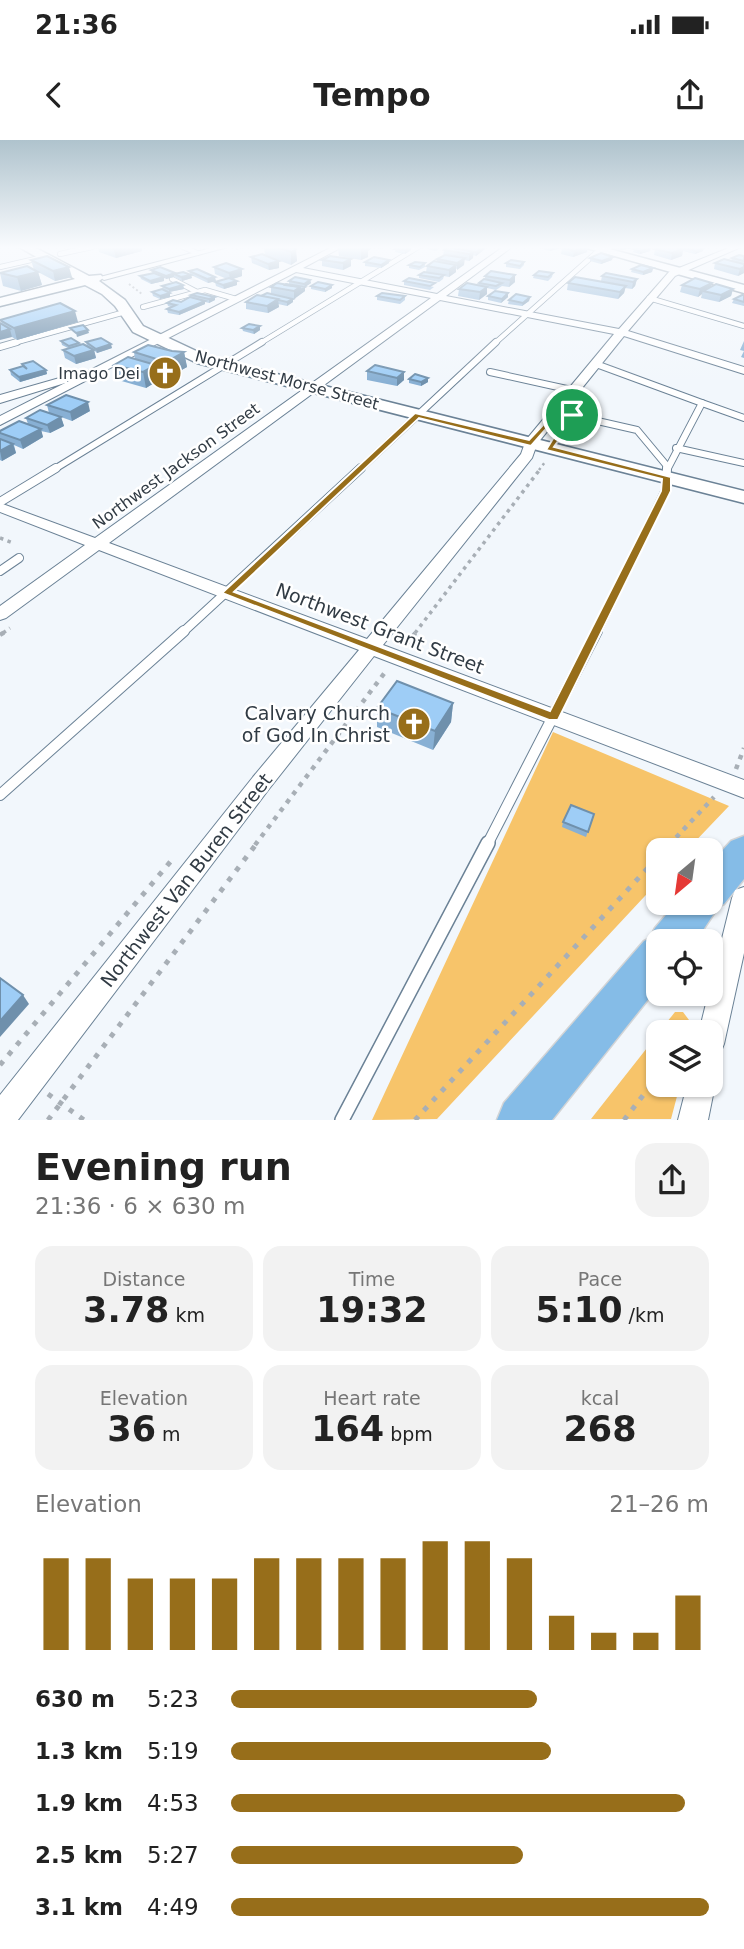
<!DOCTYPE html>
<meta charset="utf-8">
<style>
:root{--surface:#fff;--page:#f2f2f2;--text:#222;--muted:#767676;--accent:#976e1a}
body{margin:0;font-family:"DejaVu Sans",sans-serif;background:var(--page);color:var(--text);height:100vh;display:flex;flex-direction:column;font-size:26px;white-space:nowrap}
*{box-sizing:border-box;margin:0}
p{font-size:23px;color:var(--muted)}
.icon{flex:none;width:38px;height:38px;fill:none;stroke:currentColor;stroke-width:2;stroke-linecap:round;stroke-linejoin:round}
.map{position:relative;height:980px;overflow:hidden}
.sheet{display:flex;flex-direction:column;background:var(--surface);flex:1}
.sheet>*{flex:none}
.needle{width:46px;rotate:209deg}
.tools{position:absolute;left:646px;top:698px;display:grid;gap:14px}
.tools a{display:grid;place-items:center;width:77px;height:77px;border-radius:14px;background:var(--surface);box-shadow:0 2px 5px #0004;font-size:35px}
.pin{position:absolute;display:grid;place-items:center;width:60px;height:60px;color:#fff;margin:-30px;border:4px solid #fff;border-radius:50%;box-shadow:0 2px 7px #0007}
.round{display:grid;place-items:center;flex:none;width:74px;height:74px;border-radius:21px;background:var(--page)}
.summary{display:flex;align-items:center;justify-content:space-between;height:119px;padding:0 35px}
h1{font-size:38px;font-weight:800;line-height:52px}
.stats{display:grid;grid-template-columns:repeat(3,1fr);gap:10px;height:119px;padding:7px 35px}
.stats div{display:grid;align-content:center;border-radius:18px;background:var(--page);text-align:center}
.stats b{font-size:35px;font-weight:800}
.stats small{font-size:19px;font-weight:400}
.stats p{font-size:19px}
.chart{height:196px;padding:14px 35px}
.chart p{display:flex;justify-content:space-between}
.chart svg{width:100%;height:126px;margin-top:7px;stroke:var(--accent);stroke-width:6}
ul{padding:0 35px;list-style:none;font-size:23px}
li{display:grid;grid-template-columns:112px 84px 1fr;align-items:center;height:52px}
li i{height:18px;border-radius:9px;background:var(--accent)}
.status{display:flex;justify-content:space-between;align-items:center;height:49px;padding:0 35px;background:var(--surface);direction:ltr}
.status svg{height:19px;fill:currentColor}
header{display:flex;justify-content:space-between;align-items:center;height:91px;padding:0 35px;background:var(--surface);font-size:32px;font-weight:800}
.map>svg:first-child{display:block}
.green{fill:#f7c46a}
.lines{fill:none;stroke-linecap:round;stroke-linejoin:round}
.service-far4-casing{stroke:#6b8296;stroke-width:6}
.service-far3-casing{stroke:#6b8296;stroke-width:8}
.service-far2-casing{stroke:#6b8296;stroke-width:10}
.service-far1-casing{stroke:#6b8296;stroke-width:12}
.service-casing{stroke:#6b8296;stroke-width:16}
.minor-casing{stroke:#6b8296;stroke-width:2}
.secondary-casing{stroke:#6b8296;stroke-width:3}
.primary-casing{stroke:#d2d4d6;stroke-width:3}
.path-far4{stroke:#a8afb6;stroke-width:2;stroke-dasharray:2 2.5;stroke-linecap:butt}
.path-far3{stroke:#a8afb6;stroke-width:2.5;stroke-dasharray:2.5 3.5;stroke-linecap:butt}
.path-far2{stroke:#a8afb6;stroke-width:3.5;stroke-dasharray:3.5 4.5;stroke-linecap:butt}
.path-far1{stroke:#a8afb6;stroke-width:4.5;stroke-dasharray:4.5 6;stroke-linecap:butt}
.path{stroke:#a8afb6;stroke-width:5;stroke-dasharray:5 8;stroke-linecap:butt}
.service-far4{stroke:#fff;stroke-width:4.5}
.service-far3{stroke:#fff;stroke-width:6}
.service-far2{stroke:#fff;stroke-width:8}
.service-far1{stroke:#fff;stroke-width:10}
.service{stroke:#fff;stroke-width:13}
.minor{fill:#fff;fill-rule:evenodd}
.secondary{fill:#fff;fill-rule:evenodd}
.primary{fill:#85bce7;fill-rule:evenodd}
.wall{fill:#88b0d4}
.shaded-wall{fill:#6f90ac}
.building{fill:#9ecdf6;stroke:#6f90ac;stroke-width:2}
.route{fill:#976e1a;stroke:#fff;stroke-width:2;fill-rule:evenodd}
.labels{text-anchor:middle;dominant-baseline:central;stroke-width:5;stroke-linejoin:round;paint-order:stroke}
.far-poi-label{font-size:16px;fill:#313b44;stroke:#fff;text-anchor:end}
.far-street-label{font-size:16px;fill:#313b44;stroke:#fff}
.street-label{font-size:19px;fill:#313b44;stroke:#fff}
.poi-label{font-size:19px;fill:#313b44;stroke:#fff;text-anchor:end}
</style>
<div class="status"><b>21:36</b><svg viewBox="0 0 49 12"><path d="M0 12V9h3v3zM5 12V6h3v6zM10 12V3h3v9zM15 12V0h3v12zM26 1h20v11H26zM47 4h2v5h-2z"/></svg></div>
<header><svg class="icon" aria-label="back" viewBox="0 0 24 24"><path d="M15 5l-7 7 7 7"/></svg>Tempo<svg class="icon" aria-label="share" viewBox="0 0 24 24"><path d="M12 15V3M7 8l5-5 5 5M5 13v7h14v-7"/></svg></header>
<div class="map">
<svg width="744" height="980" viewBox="0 0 744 980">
<rect width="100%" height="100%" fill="#f2f7fc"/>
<g class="green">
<polygon points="553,592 729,666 687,710 658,710 658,742 437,979 372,980"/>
<polygon points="675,872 683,872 692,884 692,892 659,892"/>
<polygon points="658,894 658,945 680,945 671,979 591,979"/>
</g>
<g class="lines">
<defs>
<g id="service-far4">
<polyline points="183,107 197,113"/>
<polyline points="60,114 92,107"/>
<polyline points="0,127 44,117"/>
<polyline points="172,139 197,152"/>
<polyline points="649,158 744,186"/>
<polyline points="143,167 205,150 236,159"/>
<polyline points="10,204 125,172"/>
<polyline points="259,204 418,107"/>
<polyline points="494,204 596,113 611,107"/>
</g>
<g id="service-far3">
<polyline points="0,207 17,202"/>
<polyline points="596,224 702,263"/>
<polyline points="490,232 576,251"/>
<polyline points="558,272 637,290 667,326"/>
<polyline points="676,308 744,323"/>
<polyline points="53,330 262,202"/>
<polyline points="359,330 496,202"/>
<polyline points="667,330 702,263 744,278"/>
</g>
<g id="service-far2">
<polyline points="0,362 56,328"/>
<polyline points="0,431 19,418"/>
<polyline points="182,493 361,328"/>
<polyline points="596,493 666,350 667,328"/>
</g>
<g id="service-far1">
<polyline points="0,655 184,491"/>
<polyline points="487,705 597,491"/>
</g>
<polyline id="service" points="342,980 488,703"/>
<g id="minor">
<polygon points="215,107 228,107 104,140 100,137"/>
<path d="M332,107H342L303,128L437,154L503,107H512L446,156L619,189L669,132L731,107H741L675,136L628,191L744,227V234L624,196L537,304L532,318L383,505L744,640V658L374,516L269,649L18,980H0V955L253,637L359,510L99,410L6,478L0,480V466L85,405L0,372V363L95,398L431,158L296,132L0,285V276L65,243L0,263V255L63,237L67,238V242ZM440,160L614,194L526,300L521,314L367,499L109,403Z"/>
<polygon points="744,747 744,813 724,904 720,914 710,918 710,892 699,892 732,758 735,750"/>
<polygon points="710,935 715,945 708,980 678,980 687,945 710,945"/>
</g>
<g id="secondary">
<polygon points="19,107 34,107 89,136 101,135 103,138 99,141 125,160 143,186 209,217 744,351 744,363 197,223 133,192 115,166 102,154 85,145 0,166 0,158 75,139"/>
<polygon points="583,107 602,107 744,145 744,153"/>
</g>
<polygon id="primary" points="744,696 744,739 724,764 719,766 695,802 658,802 658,847 552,980 497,980 504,963 644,801 650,798 655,788 676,763 710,763 710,724 731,701"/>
</defs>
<use href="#service-far4" class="service-far4-casing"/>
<use href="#service-far3" class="service-far3-casing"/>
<use href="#service-far2" class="service-far2-casing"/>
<use href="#service-far1" class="service-far1-casing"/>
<use href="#service" class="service-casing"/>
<use href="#minor" class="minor-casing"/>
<use href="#secondary" class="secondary-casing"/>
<use href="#primary" class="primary-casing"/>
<g class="path-far4">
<polyline points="236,109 247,107"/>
<polyline points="129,144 142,154"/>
</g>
<polyline class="path-far3" points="539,330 545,322"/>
<g class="path-far2">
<polyline points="0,398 13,403"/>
<polyline points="3,493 10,488"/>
<polyline points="415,493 541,328"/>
</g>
<g class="path-far1">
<polyline points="0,495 6,491"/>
<polyline points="406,505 417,491"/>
<polyline points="736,629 744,608"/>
<polyline points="255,705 386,531"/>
<polyline points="669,705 714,657"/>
</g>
<g class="path">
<polyline points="664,710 671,703"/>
<polyline points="0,925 171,721"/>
<polyline points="48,954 84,980"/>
<polyline points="48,980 257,703"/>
<polyline points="415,980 658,717"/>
<polyline points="624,980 658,936"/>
</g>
<use href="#service-far4" class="service-far4"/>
<use href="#service-far3" class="service-far3"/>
<use href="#service-far2" class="service-far2"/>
<use href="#service-far1" class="service-far1"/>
<use href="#service" class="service"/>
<use href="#minor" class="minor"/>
<use href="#secondary" class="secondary"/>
<use href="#primary" class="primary"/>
</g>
<g class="wall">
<polygon points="98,107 142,107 142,111 116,118 99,112"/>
<polygon points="264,107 297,107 295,108 297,121 291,125 265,115"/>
<polygon points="338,107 385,107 381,109 372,107 372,108 368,111 368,117 361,120 339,116"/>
<polygon points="427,107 441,107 436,111 427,109"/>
<polygon points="460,107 485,107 485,109 476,116 473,115 473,118 469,121 464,120 464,125 456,129 456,132 449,137 444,136 443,139 439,142 419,138 419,135 426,132 427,126 437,122 437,119 443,116 444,110 457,109"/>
<polygon points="535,107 563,107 587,112 573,117 561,114 562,108 550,111"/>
<polygon points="611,107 648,107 650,111 640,114 633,112 634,109 639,107 621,110 611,108"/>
<polygon points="679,107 703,111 695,114 683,111 682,116 671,120 654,115 655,109 678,108"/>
<polygon points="395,109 411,110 405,114 395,112"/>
<polygon points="744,115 744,133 738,136 714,129 715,123 731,121 732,118"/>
<polygon points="330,116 351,126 343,130 322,126 322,120"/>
<polygon points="251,117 279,128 269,130 252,123"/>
<polygon points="590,118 612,120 601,124 590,121"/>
<polygon points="31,120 72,137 55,141 38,132 42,145 21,151 3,146 0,133 34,130"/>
<polygon points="389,120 389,123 381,128 365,126 365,122"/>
<polygon points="524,122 524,125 520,129 506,127 506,123"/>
<polygon points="425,123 425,127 419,130 409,128 409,125"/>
<polygon points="214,127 242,136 232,139 237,145 224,149 216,146 215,142 227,139 215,134"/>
<polygon points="653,128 652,132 643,135 631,132 632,129"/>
<polygon points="151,130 175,133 190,134 189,131 216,141 208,143 191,135 192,138 182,141 174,137 166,139 164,138 164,141 151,144 141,139 140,136 152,133"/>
<polygon points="553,133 552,137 548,141 533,138 534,135"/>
<polygon points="515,135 515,142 509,147 502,146 496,150 487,148 487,154 479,160 458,156 459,149 478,145 479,143 485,139 485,136"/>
<polygon points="602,136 637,139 635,146 632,149 625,148 624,153 618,159 567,150 568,143 601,141"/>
<polygon points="310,140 311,143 305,147 289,144 289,141"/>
<polygon points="404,141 434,147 430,150 404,145"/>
<polygon points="183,145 184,149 169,152 163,149 162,146"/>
<polygon points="682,145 711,147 733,149 731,156 719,162 701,158 702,154 698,157 680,152"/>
<polygon points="311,146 332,148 325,152 311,149"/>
<polygon points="271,147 305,147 305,151 294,159 289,158 293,162 287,166 278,164 279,167 268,173 246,169 246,162 261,156 271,154"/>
<polygon points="152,152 170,157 160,159 153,156"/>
<polygon points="508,153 508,157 501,163 488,160 488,156"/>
<polygon points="191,155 215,157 215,160 209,163 205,162 205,164 179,175 168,173 167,169 171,167 168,166 167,163 181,162 192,158"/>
<polygon points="744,155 744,166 732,163 734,159"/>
<polygon points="377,156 405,156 405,160 400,164 377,160"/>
<polygon points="530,157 529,161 522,166 508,164 509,160"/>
<polygon points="0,180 78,182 17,200 12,197 2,184"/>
<polygon points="260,186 260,190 254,194 243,191 242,188"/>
<polygon points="61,201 79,203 80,205 87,206 86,202 112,208 97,213 94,210 96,218 76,224 65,218 63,210 68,208 62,205"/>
<polygon points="744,201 744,218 741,217 744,211 740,210"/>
<polygon points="172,211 184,212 187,227 169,237 158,234 159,240 146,248 118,240 114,225 135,219 134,212"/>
<polygon points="22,224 46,230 47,234 20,242 11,235 10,230 23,227"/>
<polygon points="367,231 404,232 404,240 397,246 367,240"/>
<polygon points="428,238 428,242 421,246 409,243 409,239"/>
<polygon points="47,265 90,271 72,281 61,277 64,286 50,293 41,291 43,297 23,309 14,305 16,313 2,321 0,320 0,291 28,284 26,278 49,273"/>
<polygon points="453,563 451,582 433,610 377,587 377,568"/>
<polygon points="594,674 586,697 562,687 563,682"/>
</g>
<g class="shaded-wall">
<polygon points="113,107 142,107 142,111 116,118"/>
<polygon points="361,107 372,107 372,108 368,111 368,117 361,120"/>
<polygon points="411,107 411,110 405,114 405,110"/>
<polygon points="484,107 485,107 485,109 476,116 476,112"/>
<polygon points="551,107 563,107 550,111"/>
<polygon points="585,107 588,107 587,112 573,117 574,111"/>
<polygon points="622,107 643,107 621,110"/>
<polygon points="651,108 650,111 640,114 640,111"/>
<polygon points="704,108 703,111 695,114 696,111"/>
<polygon points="296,109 297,121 291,125 291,112"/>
<polygon points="683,109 682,116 671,120 672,113"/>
<polygon points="474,111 473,118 469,121 469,114"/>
<polygon points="613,117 612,120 601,124 602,121"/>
<polygon points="465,118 464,125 457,130 457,123"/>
<polygon points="351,119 351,126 343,130 343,123"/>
<polygon points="389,120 389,123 381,128 381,125"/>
<polygon points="279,121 279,128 269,130 268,124"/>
<polygon points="456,125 456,132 449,137 449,130"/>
<polygon points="69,127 72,137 55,141 53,131"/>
<polygon points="744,127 744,133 738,136 740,129"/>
<polygon points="653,128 652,132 643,135 643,132"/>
<polygon points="242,129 242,136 230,140 229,133"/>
<polygon points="38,132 42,145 21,151 17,137"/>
<polygon points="174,134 174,137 166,139 166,136"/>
<polygon points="191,135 192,138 182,141 181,137"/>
<polygon points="515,135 515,142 509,147 510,140"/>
<polygon points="164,137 164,141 151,144 150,141"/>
<polygon points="215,137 216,141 208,143 207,139"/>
<polygon points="637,139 635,146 632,149 633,142"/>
<polygon points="310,140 311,143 305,147 304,144"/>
<polygon points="237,141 237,145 224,149 223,145"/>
<polygon points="712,143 710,150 703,151 702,154 698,157 700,149"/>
<polygon points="183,145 184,149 169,152 169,149"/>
<polygon points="332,145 332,148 325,152 325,149"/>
<polygon points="626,146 624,153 618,159 620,152"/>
<polygon points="300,147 305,147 305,151 294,159 294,151"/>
<polygon points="487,147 487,154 479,160 480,152"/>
<polygon points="733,149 731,156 719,162 721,155"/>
<polygon points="170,153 170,157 160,159 160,156"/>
<polygon points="508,153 508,157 501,163 502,159"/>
<polygon points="215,157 215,160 209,163 209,159"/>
<polygon points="530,157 529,161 522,166 523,163"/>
<polygon points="278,159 279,167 268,173 267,166"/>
<polygon points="293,159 293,162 287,166 287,162"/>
<polygon points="205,161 205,164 179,175 179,172"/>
<polygon points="75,171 78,182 17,200 14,188"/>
<polygon points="260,186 260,190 254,194 253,190"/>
<polygon points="10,189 12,197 0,200 0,192"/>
<polygon points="88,190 89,193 77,197 76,193"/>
<polygon points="111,204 112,208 97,213 96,209"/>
<polygon points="94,210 96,218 76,224 74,216"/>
<polygon points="184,212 187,227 169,237 166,222"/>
<polygon points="156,225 159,240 146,248 143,232"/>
<polygon points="46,230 47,234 20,242 19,237"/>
<polygon points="404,232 404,240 397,246 397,238"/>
<polygon points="428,238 428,242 421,246 421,242"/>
<polygon points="88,262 90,271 72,281 70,272"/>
<polygon points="61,277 64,286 50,293 47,285"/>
<polygon points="41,289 43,297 23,309 20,300"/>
<polygon points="13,304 16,313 2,321 0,311"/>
<polygon points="453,563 451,582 433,610 435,591"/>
<polygon points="23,855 29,864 0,897 0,881"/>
</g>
<g class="building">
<polygon points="277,107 291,107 296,109 291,112"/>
<polygon points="399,107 411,107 405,110 395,109"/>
<polygon points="448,107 474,111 469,114 444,110"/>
<polygon points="460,107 484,107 476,112 457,109"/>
<polygon points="562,107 585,107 574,111"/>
<polygon points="641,107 648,107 651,108 640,111 634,109"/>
<polygon points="661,107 674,107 683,109 672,113 655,109"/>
<polygon points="680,107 700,107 704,108 696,111"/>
<polygon points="601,113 613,117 602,121 590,118"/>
<polygon points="262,114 279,121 268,124 251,117"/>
<polygon points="445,115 465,118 457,123 437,119"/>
<polygon points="739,115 744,116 744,121 732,118"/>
<polygon points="47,116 69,127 53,131 31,120"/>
<polygon points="330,116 351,119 343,123 322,120"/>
<polygon points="374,117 389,120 381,125 365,122"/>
<polygon points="724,119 744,124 744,127 740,129 715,123"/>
<polygon points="511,120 524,122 520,126 506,123"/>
<polygon points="434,121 456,125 449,130 427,126"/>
<polygon points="415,122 425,123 420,127 409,125"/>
<polygon points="226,123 242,129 229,133 214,127"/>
<polygon points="641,125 653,128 643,132 632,129"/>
<polygon points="27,126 38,132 17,137 0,133"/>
<polygon points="160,127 175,133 166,136 151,130"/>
<polygon points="197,129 215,137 207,139 189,131"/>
<polygon points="491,131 515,135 510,140 485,136"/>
<polygon points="539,131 553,133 548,137 534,135"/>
<polygon points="183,132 191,135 181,137 174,134"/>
<polygon points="424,132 444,135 439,138 419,135"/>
<polygon points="154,133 164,137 150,141 140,136"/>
<polygon points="606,133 637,139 633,142 602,136"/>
<polygon points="295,137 310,140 304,144 289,141"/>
<polygon points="575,137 626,146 620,152 568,143"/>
<polygon points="229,138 237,141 223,145 215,142"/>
<polygon points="409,138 435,143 430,146 404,141"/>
<polygon points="695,138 712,143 700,149 682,145"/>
<polygon points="484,139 502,143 496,146 479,143"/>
<polygon points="176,142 183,145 169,149 162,146"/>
<polygon points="318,142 332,145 325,149 311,146"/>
<polygon points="277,143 300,147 294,151 271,147"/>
<polygon points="467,143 487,147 480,152 459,149"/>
<polygon points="286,144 305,147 300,150 300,147 285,145"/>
<polygon points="716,144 733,149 721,155 703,151"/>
<polygon points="162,149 170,153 160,156 152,152"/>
<polygon points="495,151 508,153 502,159 488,156"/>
<polygon points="197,153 215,157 209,159 191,155"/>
<polygon points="267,153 293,159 287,162 261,156"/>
<polygon points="382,153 405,156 400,160 377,156"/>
<polygon points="516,154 530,157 523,163 509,160"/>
<polygon points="257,155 278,159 267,166 246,162"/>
<polygon points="742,155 744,155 744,162 734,159"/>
<polygon points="190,157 205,161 179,172 167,169 176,165 167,163 173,160 181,162"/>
<polygon points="60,163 75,171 14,188 0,180"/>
<polygon points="0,183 10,189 0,192"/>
<polygon points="249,184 260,186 253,190 242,188"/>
<polygon points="83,185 88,190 76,193 70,188"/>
<polygon points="71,198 79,203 69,206 61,201"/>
<polygon points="101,198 111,204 96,209 86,202"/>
<polygon points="83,204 94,210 74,216 63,210"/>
<polygon points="148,205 172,211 184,212 166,222 134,212"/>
<polygon points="128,217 156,225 143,232 114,225"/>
<polygon points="33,221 46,230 19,237 10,230 23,226 27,229 22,224"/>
<polygon points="375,225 404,232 397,238 367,231"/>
<polygon points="415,234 428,238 421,242 409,239"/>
<polygon points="66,255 88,262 70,272 47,265"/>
<polygon points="40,270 61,277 47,285 26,278"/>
<polygon points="19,281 41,289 20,300 0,293 0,291"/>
<polygon points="0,299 13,304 0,311"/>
<polygon points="397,541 453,563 435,591 377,568"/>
<polygon points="571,665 594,674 588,692 563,682"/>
<polygon points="0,838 23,855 0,881"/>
</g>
<linearGradient id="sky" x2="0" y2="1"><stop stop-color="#afc3cd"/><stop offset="0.44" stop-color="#f9fbfe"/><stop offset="1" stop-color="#f9fbfe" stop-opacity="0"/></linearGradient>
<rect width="744" height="244" fill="url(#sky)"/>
<path class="route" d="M558,269L576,275L554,307L671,337V351L558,580H549L222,453L415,273L529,300ZM559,274L567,276L546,310L662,339L661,351L550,571L234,452L419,278L531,306Z"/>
<defs>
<symbol id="church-disc" viewBox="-11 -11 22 22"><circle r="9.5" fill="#976e1a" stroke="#fff"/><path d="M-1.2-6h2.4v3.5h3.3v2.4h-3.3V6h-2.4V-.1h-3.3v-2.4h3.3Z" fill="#fff"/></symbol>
</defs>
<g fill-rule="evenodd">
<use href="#church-disc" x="146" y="214" width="38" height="38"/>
<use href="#church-disc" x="395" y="565" width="38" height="38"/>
</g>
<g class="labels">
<g class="far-poi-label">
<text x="140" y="233">Imago Dei</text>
</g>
<g class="far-street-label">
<text transform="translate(287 240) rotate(15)">Northwest Morse Street</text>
<text transform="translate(176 326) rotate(-36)">Northwest Jackson Street</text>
</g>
<g class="street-label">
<text transform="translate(380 488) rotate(21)">Northwest Grant Street</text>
<text transform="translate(186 740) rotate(-52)">Northwest Van Buren Street</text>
</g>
<g class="poi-label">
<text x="390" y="573">Calvary Church<tspan x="390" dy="22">of God In Christ</tspan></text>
</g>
</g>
</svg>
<div class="tools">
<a><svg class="needle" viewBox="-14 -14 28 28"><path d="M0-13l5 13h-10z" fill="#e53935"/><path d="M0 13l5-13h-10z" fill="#767676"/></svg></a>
<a><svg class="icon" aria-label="locate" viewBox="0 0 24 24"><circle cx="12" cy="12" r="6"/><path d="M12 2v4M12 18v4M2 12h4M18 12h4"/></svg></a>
<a><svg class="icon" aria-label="layers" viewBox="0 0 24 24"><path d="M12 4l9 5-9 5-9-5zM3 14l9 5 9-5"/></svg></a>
</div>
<div class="pin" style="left:572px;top:275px;background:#1e9e55"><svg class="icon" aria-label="arrive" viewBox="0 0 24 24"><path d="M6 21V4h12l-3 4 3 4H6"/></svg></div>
</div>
<section class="sheet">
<div class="summary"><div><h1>Evening run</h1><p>21:36 · 6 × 630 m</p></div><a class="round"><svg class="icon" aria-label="share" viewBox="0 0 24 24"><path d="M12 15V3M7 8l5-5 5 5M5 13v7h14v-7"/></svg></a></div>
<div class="stats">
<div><p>Distance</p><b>3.78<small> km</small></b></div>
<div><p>Time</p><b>19:32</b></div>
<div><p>Pace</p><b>5:10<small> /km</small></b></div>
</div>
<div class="stats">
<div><p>Elevation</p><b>36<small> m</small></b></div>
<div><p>Heart rate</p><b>164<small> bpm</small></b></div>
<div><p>kcal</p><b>268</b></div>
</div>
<div class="chart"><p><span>Elevation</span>21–26 m</p>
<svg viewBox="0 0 160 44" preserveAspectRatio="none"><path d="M5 44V12M15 44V12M25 44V19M35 44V19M45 44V19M55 44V12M65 44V12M75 44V12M85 44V12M95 44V6M105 44V6M115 44V12M125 44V32M135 44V38M145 44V38M155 44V25"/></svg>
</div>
<ul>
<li><b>630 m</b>5:23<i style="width:64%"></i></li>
<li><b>1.3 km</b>5:19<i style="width:67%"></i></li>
<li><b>1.9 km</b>4:53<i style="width:95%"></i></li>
<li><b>2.5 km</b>5:27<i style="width:61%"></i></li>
<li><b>3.1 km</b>4:49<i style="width:100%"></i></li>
</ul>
</section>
